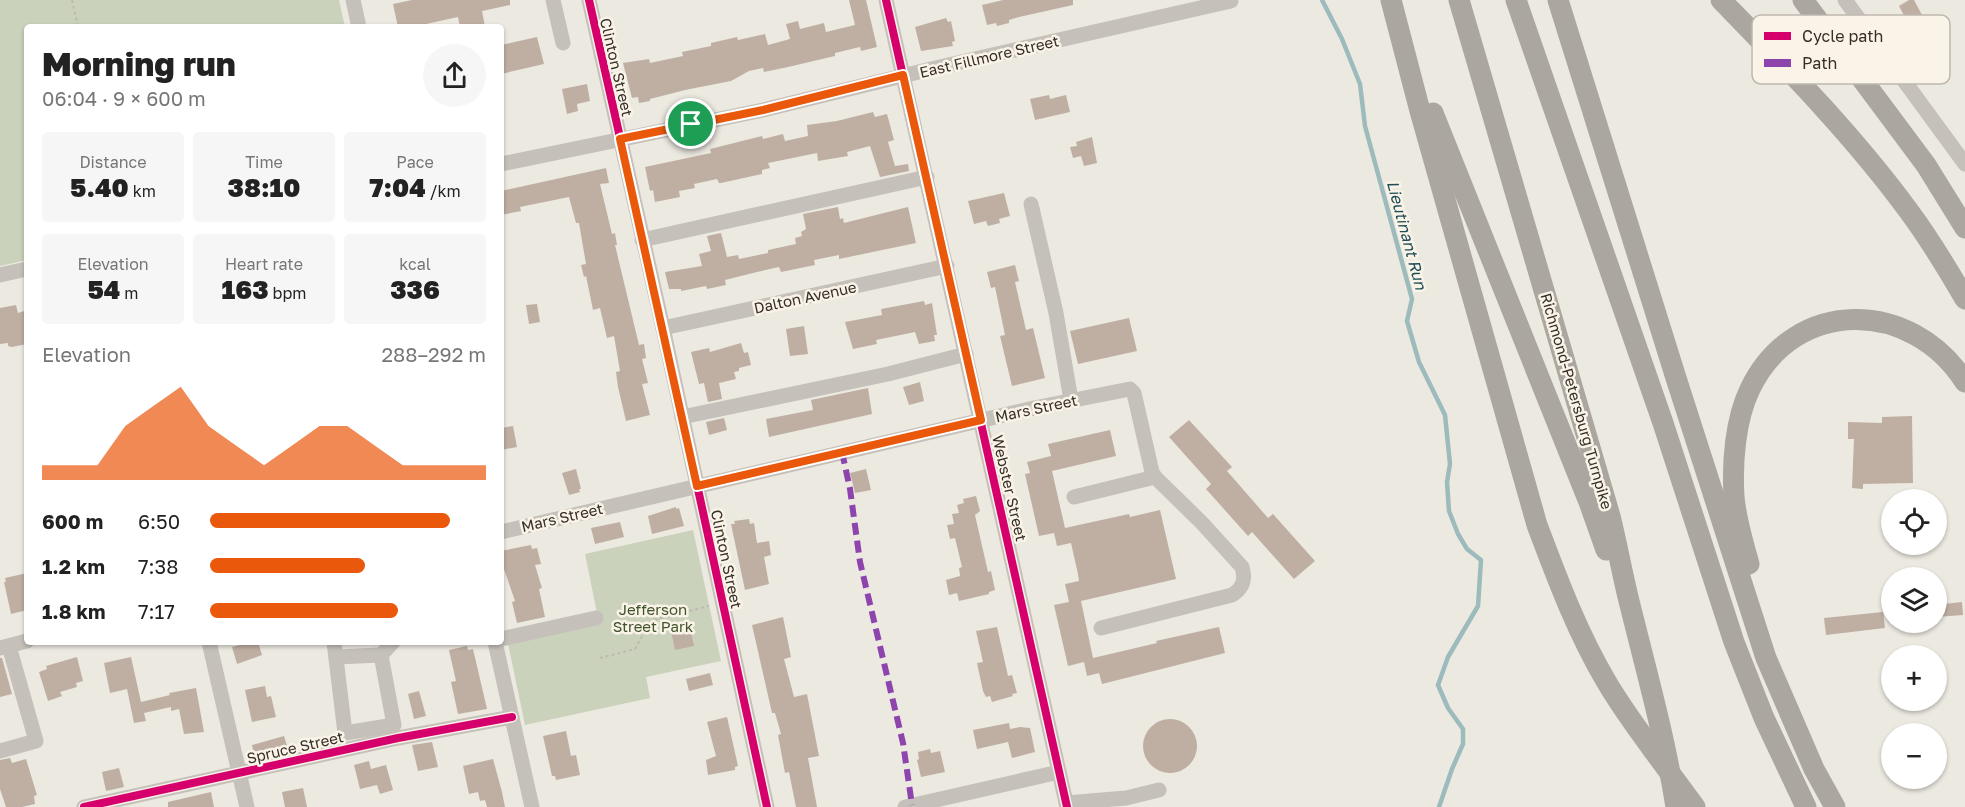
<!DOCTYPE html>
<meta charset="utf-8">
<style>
:root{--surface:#fff;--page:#f6f6f6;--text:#222;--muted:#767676;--accent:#ea580c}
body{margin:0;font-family:"Golos Text",sans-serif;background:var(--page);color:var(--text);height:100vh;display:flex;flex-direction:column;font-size:22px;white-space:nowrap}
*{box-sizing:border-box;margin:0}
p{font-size:20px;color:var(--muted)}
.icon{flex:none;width:33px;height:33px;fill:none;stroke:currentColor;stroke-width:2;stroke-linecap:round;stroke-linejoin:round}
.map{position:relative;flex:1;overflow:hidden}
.side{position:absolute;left:24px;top:24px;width:480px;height:621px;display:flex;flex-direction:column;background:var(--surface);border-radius:6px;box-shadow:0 2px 4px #0004}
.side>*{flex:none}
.controls{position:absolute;left:1881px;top:489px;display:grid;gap:12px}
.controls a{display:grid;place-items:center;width:66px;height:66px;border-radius:50%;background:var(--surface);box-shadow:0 2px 4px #0004;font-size:30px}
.pin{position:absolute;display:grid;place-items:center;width:51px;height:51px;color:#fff;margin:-26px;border:3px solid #fff;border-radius:50%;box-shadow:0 2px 6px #0007}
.round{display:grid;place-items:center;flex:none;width:63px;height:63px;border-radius:32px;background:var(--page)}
.headline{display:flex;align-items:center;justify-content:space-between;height:102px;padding:0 18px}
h1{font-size:33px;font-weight:800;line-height:45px}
.metrics{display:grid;grid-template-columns:repeat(3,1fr);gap:9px;height:102px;padding:6px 18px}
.metrics div{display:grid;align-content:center;border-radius:6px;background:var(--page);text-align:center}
.metrics b{font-size:26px;font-weight:800}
.metrics small{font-size:16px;font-weight:400}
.metrics p{font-size:16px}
.chart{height:168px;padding:12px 18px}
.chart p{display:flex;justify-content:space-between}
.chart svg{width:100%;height:108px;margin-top:6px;fill:var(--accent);opacity:.7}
ul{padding:0 18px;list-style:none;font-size:20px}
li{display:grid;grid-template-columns:96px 72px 1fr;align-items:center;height:45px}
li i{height:15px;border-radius:8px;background:var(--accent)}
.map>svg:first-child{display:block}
.green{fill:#cbd2bb}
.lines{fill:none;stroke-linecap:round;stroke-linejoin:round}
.stream{stroke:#9dbabd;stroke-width:4.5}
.building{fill:#bfafa3}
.path{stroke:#beb9b2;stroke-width:2;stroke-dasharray:3 3;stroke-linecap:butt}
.minor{stroke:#c5c0ba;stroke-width:15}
.highway{stroke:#aba7a0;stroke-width:21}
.highway-bridge{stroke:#aba7a0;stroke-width:21}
.quiet{stroke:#8e44ad;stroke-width:6;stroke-dasharray:12 6;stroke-linecap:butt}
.cycleway-casing{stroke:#f9f3e8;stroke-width:11}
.cycleway{stroke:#d6006c;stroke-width:8}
.route-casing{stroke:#fff;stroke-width:12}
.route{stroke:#ea580c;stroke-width:8}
.labels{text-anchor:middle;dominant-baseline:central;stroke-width:5;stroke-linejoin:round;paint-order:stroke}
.street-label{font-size:15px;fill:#362e28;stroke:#f9f3e8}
.park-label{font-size:15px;fill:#41542c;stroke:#f9f3e8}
.water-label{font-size:16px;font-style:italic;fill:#1e4d57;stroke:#f9f3e8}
.key{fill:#f9f3e8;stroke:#beb8ae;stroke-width:1.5}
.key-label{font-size:16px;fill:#362e28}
</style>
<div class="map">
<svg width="1965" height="807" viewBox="0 0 1965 807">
<rect width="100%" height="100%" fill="#ece9e1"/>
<g class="green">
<polygon points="0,0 339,0 345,27 27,27 27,260 0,266"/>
<polygon points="693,530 721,661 646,677 650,698 525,725 506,634 597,613 585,554"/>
</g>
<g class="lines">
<polyline class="stream" points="1322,0 1342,39 1360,84 1365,126 1412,299 1407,321 1419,362 1445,415 1450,464 1447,482 1449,511 1458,534 1467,549 1481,560 1478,606 1448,657 1438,685 1448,708 1463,729 1463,744 1452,769 1439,807"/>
</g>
<g class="building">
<polygon points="412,0 510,0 510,5 482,11 485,27 460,27 458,17 426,24 427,27 398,27 393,4"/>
<polygon points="849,0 866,0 877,47 861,51 860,47 835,53 835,56 788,67 764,72 763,68 749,71 731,81 685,90 650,99 650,101 639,103 638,97 632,98 623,63 649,59 650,63 683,56 682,52 711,46 711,43 737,37 738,40 765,34 768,45 790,39 786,24 798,21 800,29 824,23 826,32 855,25"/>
<polygon points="1003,0 1073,0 1073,5 1019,17 1009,20 1009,23 997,26 996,23 987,25 982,5"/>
<polygon points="1909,0 1914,0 1922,15 1908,23 1899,6"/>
<polygon points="946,18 948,22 951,21 955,41 952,42 953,46 921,51 915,27"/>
<polygon points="537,37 544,64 501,74 501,45"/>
<polygon points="587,84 590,101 577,104 578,111 567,114 562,89"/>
<polygon points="1049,95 1050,99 1066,95 1070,112 1035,120 1030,99"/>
<polygon points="873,112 875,117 887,114 894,140 888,142 895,166 908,164 909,171 880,177 870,146 847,152 848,156 818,161 817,153 768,163 770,168 762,170 762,174 721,183 719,183 717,179 694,184 695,188 679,191 680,197 655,202 653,190 650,191 645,167 711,153 710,149 762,136 763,139 783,134 785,141 808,136 807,125 837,121"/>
<polygon points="1092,137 1097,163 1084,166 1081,156 1073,158 1070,147 1077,146 1076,142"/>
<polygon points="606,168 609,183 600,184 612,234 615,233 617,245 615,245 639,345 644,344 646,358 642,359 648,383 642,384 650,415 626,421 618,387 616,372 620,371 614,336 607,338 600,308 593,310 586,276 584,277 581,265 586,264 579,223 576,223 569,197 520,207 521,211 501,215 501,191"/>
<polygon points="1004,193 1010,216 999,219 1000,223 988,226 986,221 974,224 968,201"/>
<polygon points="838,207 840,219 843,218 844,223 908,207 916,243 839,259 839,255 814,260 815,265 781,272 779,267 757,272 725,280 726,285 707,289 706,286 681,291 681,289 669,289 665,272 702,266 699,254 711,251 707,236 721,233 727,257 738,255 739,259 768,253 768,250 796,244 795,238 802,236 801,232 806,229 803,214"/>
<polygon points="1015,265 1019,281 1015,282 1026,330 1033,328 1045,378 1012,386 1000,336 1005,335 995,287 991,288 987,272"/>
<polygon points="924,301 925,305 932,303 937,335 934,335 935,341 919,344 915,332 876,340 877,344 853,349 845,322 882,315 881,309"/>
<polygon points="537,304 540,322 529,324 526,305"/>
<polygon points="16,305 18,313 27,310 27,344 12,347 8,346 8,343 0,344 0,308"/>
<polygon points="1129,318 1137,351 1078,364 1070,331"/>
<polygon points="804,326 808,354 790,356 786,329"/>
<polygon points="741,343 744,353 748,352 751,365 739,368 739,371 734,372 736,379 719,383 722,399 708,402 704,383 699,384 691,352 709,348 710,352"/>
<polygon points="920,382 924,401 909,405 903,387"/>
<polygon points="868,388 872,414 769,437 766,419 813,410 811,400"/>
<polygon points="1912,416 1913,483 1863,484 1863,489 1852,488 1854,439 1848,439 1848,422 1882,423 1882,417"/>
<polygon points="724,418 727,430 709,435 706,422"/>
<polygon points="1189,420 1232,467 1227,471 1268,518 1273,514 1315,561 1294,579 1252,532 1248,536 1206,489 1211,484 1169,437"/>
<polygon points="513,426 517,447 501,450 501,428"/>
<polygon points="1110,430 1116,456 1052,471 1065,528 1129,514 1130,517 1160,510 1176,579 1081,601 1093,658 1157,643 1156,641 1219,627 1225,653 1102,684 1099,673 1087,676 1084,662 1068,666 1054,605 1069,602 1065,584 1079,581 1078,574 1071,543 1057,546 1054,533 1039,536 1025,474 1030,473 1027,462 1051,456 1048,444"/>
<polygon points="576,469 581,489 579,489 580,492 569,495 562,473"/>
<polygon points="866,469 871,490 855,493 850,473"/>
<polygon points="976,496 980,511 975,515 988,572 991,571 995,590 989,592 989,594 959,601 957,593 949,595 946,580 960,576 959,568 962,567 955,538 950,539 947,525 954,524 952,514 959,513 957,505 964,503 963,499"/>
<polygon points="676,507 676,509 679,508 684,526 652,534 648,516"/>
<polygon points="749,519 750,524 754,523 757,543 769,541 771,555 764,557 769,584 745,590 731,524 735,524 734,521"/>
<polygon points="620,522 624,537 595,544 591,528"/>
<polygon points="531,545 532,549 537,548 541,564 535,565 542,588 539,589 545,617 517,623 512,602 515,601 504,569 501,551"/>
<polygon points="27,573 27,610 11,614 4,582 6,582 5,578"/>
<polygon points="1962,602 1963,615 1936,617 1936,605"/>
<polygon points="1883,612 1885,628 1826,635 1824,618"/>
<polygon points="783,617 791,657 784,659 794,697 807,694 819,756 808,758 817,807 796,807 789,772 785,773 778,735 781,734 775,713 772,713 752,625"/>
<polygon points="690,627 694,646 675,650 671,631"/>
<polygon points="997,627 1008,676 1012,675 1017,693 1012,694 1013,696 992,702 990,696 986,697 983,691 977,663 983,662 976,631"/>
<polygon points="252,642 258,642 262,655 237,664 232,647"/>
<polygon points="467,646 468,650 473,649 487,709 458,714 451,682 456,681 449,650"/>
<polygon points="77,657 83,681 76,683 77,687 60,692 62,696 48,701 39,672 47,669 46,666"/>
<polygon points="131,657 141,702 170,695 169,693 196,688 204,732 184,734 179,709 171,711 171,707 144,713 146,721 134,723 127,689 110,693 104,663"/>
<polygon points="0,658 2,658 12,694 0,697"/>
<polygon points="710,673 713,685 689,691 686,679"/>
<polygon points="265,686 267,697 271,696 276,717 252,722 245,690"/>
<polygon points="419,691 426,716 414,719 408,694"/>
<polygon points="727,717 738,766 735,767 735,770 708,775 706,760 716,756 707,722"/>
<circle cx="1170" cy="746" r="27"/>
<polygon points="1009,723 1010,729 1020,727 1030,728 1035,752 1012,758 1008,742 977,749 973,730"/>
<polygon points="566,731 571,756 576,755 580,775 556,780 555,776 552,776 543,736"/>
<polygon points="284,736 289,752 255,759 252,745"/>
<polygon points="432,742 438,767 418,771 412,745"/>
<polygon points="930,749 931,753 940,751 945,772 921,777 917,760 919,759 918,752"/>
<polygon points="10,758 12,763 26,759 37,795 34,796 35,804 22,807 6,807 0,789 0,760"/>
<polygon points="493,759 502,792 505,807 487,807 485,800 480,801 478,792 469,794 463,766"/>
<polygon points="369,761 371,769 386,765 393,790 380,794 377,785 360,789 354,765"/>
<polygon points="119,768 124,787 106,791 102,772"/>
<polygon points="303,788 307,807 285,807 282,792"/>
<polygon points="211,792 214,807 168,807 168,802"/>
</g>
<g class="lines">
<g class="path">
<polyline points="72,0 78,27"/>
<polyline points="600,658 635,649 648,625 653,620 709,606"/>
</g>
<g class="minor">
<polyline points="353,0 359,27"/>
<polyline points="553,0 563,43"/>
<polyline points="589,0 663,328 767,807"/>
<polyline points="886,0 1067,807"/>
<polyline points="1845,0 1965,164"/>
<polyline points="501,164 763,110 931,69 1231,1"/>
<polyline points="1031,204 1056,313 1071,400"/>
<polyline points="642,240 927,177"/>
<polyline points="0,275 27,269"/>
<polyline points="663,328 947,266"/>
<polyline points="682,417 888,374 966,354"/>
<path d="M1074,497L1155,477L1202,523L1242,567C1246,580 1243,588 1232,595L1101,628"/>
<polyline points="501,532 1034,408 1130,389 1134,393 1152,472 1155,477"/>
<polyline points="501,639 596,618"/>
<polyline points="209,642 247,807"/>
<polyline points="334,642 345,733 394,725 381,655"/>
<polyline points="495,642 532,807"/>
<polyline points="0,648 27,641"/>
<polyline points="336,657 381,655 393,642"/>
<polyline points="0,751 36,741 9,646"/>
<polyline points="1066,803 1126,798 1159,790"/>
<polyline points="84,807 398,738 512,717"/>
<polyline points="905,807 1059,772"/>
</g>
<g class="highway">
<path d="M1391,0L1420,111L1537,525C1557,578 1577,632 1606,681C1620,705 1636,727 1653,750"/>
<path d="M1459,0L1610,516C1617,544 1622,573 1629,601C1646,670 1665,737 1676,807"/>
<polyline points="1516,0 1663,423 1734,642 1764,718 1806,807"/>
<polyline points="1558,0 1676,378 1766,658 1814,769 1835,807"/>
<path d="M1721,0C1786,67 1852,134 1908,210C1929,238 1947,268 1965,299"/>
<polyline points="1803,0 1926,165 1965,228"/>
<polyline points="1433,113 1589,502 1606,550"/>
<path d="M1749,564C1743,542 1736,520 1734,497C1732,463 1735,420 1750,389C1795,296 1912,299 1965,382"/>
</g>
<polyline class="highway-bridge" points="1653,750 1695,807"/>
<polyline class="quiet" points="842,452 850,489 860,562 903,743 912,805"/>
<defs>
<g id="cycleway">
<polyline points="589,0 663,328 767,807"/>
<polyline points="886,0 1067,807"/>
<polyline points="84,807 398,738 512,717"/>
</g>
</defs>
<use href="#cycleway" class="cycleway-casing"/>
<use href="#cycleway" class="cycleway"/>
</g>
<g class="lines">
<defs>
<polygon id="route" points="903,75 981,420 697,486 620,139 763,110"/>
</defs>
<use href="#route" class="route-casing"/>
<use href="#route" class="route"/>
</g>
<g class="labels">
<g class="street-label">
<text transform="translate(989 56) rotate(-13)">East Fillmore Street</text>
<text transform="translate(617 67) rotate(77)">Clinton Street</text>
<text transform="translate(805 297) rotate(-12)">Dalton Avenue</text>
<text transform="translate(1577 401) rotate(74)">Richmond-Petersburg Turnpike</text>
<text transform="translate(1036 408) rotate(-12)">Mars Street</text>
<text transform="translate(1010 488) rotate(77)">Webster Street</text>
<text transform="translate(562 517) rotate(-13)">Mars Street</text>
<text transform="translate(727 559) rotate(78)">Clinton Street</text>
<text transform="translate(295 747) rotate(-13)">Spruce Street</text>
</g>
<g class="park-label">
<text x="653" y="609">Jefferson<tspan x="653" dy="17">Street Park</tspan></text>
</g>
<g class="water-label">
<text transform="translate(1407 235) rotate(75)">Lieutinant Run</text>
</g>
</g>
<rect x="1752" y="15" width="198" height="69" rx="9" class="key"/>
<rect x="1764" y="32" width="27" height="8" fill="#d6006c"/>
<rect x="1764" y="59" width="27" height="8" fill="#8e44ad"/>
<g class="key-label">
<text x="1802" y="42">Cycle path</text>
<text x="1802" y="69">Path</text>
</g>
</svg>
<div class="controls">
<a><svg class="icon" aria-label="locate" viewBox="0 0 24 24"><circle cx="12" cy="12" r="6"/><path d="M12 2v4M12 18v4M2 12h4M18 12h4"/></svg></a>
<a><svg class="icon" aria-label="layers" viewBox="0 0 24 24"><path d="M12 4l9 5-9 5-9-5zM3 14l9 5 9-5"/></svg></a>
<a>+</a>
<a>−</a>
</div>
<div class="pin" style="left:691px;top:124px;background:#1e9e55"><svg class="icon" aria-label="arrive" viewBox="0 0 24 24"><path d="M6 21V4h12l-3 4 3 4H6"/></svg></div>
<section class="side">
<div class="headline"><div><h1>Morning run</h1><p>06:04 · 9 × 600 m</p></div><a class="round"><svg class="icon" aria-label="share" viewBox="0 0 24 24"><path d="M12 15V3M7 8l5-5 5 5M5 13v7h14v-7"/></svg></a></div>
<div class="metrics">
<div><p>Distance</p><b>5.40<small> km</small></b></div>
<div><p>Time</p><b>38:10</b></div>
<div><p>Pace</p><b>7:04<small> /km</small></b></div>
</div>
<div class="metrics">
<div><p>Elevation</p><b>54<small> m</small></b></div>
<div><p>Heart rate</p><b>163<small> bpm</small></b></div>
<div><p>kcal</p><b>336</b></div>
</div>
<div class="chart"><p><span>Elevation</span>288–292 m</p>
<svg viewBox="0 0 160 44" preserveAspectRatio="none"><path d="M0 44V38L10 38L20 38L30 22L40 14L50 6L60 22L70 30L80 38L90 30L100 22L110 22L120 30L130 38L140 38L150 38L160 38V44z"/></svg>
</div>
<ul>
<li><b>600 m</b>6:50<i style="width:87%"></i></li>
<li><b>1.2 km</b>7:38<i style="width:56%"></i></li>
<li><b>1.8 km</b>7:17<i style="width:68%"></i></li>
</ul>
</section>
</div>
